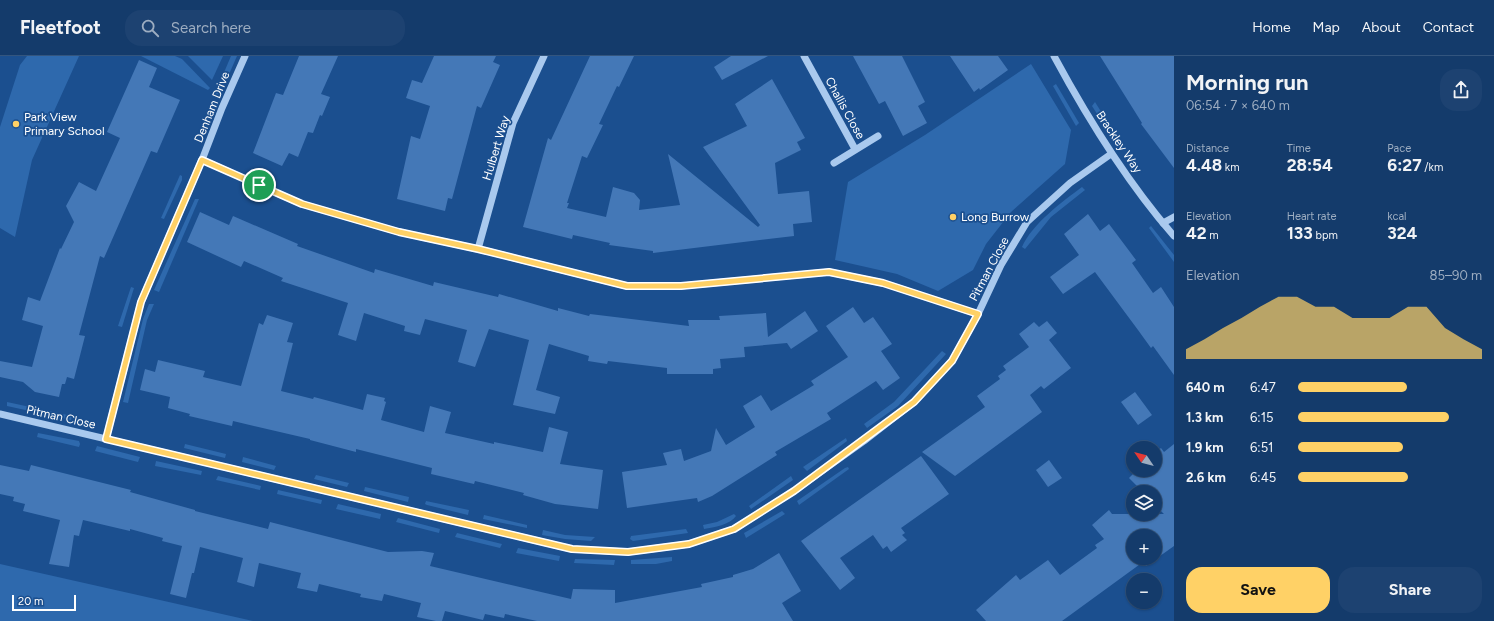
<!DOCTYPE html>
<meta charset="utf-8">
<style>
:root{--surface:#143b6b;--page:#1d4271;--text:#f1f3f6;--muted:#9dadc1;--line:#33557e;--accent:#ffd166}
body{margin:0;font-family:Figtree,sans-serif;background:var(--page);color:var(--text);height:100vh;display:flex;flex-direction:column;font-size:15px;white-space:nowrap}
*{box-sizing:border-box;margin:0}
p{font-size:13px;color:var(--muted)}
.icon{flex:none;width:22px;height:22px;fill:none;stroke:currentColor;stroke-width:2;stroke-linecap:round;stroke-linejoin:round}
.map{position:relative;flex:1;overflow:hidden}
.drawer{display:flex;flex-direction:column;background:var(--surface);width:320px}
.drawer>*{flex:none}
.needle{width:26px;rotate:305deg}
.fabs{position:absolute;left:1126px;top:385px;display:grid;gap:8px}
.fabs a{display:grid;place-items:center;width:36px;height:36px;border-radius:50%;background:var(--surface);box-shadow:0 1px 3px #0004,0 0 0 1px var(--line);font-size:20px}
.scale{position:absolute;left:12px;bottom:10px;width:64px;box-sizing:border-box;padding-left:4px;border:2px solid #fff;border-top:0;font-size:11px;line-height:14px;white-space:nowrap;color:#fff;-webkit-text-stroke:3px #1b4f8f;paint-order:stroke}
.pin{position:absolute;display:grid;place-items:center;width:34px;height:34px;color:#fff;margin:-17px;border:2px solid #fff;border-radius:50%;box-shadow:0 1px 4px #0007}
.round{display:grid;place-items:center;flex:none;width:42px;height:42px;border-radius:16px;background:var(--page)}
.overview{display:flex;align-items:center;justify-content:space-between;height:68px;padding:0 12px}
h1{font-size:22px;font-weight:700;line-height:30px}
.stats{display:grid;grid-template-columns:repeat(3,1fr);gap:6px;height:68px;padding:4px 12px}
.stats div{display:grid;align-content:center}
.stats b{font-size:17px;font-weight:700}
.stats small{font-size:11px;font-weight:400}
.stats p{font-size:11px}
.chart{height:112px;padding:8px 12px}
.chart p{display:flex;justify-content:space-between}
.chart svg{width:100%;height:72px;margin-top:4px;fill:var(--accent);opacity:.7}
.cta{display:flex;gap:8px;margin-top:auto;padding:8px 12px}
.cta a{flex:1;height:46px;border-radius:16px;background:var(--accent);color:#111;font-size:16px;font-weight:700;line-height:46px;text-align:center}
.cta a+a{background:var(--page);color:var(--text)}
ul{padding:0 12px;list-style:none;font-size:13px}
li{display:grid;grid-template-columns:64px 48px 1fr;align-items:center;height:30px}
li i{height:10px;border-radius:5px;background:var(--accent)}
header{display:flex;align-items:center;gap:24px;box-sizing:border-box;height:56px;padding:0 20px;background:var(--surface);border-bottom:1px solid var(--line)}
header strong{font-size:19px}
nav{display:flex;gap:22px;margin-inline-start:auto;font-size:14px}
.search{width:280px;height:36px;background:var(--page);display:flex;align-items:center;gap:10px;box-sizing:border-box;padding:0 14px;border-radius:16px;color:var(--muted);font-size:15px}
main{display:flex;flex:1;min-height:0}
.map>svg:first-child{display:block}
.green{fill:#2e69ad}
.building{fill:#4478b7;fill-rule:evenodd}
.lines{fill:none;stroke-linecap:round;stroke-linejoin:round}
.minor{stroke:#a9c9ee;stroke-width:7}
.route-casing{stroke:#fff;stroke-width:8}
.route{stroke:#ffd166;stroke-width:5}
.poi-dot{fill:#ffd166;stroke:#1b4f8f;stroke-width:1.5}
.labels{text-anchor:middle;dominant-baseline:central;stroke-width:3.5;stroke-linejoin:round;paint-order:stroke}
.street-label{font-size:12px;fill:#fff;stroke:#1b4f8f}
.poi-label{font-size:12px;fill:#fff;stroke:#1b4f8f;text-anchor:start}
</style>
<header>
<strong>Fleetfoot</strong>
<div class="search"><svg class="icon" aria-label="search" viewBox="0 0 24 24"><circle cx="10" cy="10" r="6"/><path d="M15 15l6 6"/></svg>Search here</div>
<nav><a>Home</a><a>Map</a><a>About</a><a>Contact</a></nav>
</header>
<main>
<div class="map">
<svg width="1174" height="565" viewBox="0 0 1174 565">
<rect width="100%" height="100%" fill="#1b4f8f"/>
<g class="green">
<polygon points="27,0 79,0 32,104 15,181 0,172 0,71 20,9"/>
<polygon points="141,0 175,0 182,3 210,32 208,34"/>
<polygon points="188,0 223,0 212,24"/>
<polygon points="231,0 237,0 220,39 217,41 214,40"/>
<polygon points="1031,8 1071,74 1065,108 1011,156 986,188 973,214 938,235 897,218 835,204 848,126 925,79"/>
<polygon points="1056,28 1079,67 1076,70 1053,30"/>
<polygon points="1095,46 1125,94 1121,95 1092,50"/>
<polygon points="180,119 182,120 182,124 164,163 161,162"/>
<path d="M1082,131L1085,134L1051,161L1025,193L1022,191C1032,168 1063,145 1082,131Z"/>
<polygon points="195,143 199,143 159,236 154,234"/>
<polygon points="1151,170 1174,199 1174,206 1149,172"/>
<polygon points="131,231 134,232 122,271 118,270"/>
<polygon points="149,248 154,248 147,264 128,347 123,346 143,263"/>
<polygon points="942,295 946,298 898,350 867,372 864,368 894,346"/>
<polygon points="7,346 72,360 71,364 7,350"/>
<polygon points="38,377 79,385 80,388 79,391 37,381"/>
<polygon points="846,382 847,385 807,415 803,411"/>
<polygon points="185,388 226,398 225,402 184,392"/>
<polygon points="97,390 140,401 138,406 95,395"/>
<polygon points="243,401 276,410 274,414 242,406"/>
<polygon points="156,405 202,415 201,419 155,410"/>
<polygon points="848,411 849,413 799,449 797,445 845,412"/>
<polygon points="316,419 349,427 347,431 314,423"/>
<polygon points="218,420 261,430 260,434 216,424"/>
<polygon points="791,420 793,424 751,453 749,450"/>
<polygon points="365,431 409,441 408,446 364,435"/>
<polygon points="278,434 322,444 321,448 277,438"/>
<polygon points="426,445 469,454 468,459 427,449 425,448"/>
<polygon points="338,448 381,458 380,463 336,453"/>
<polygon points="782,455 785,458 746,482 744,477"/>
<path d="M734,458L736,460C730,469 714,471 704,473L703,469L717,466Z"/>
<polygon points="484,459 527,469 527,472 483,463"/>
<polygon points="398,462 440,473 439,477 396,466"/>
<polygon points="686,473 688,477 633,485 630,483 631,480"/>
<polygon points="543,474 565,479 595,481 591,485 565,483 542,479"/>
<polygon points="457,477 502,488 500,492 455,481"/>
<polygon points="518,492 560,500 559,505 516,497"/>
<polygon points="672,501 672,505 656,508 631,508 631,504"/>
<polygon points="575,503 615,504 614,509 574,507"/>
<polygon points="0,508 253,565 0,565"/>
</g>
<g class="building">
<polygon points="299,0 338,0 321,38 330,41 322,60 320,59 313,77 308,76 298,101 289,97 282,110 253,97 276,37 283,39"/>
<polygon points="434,0 496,0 493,6 500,9 481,52 477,50 452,143 448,142 445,155 397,143 411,80 420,83 430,50 406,42 412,24 422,27"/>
<polygon points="590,0 634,0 619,31 617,30 599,68 603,69 587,102 582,100 567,147 569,147 567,152 606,161 613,131 634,137 640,144 639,154 680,149 668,98 758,171 760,169 703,91 747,70 735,48 772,23 805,82 797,86 801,94 775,107 778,138 809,135 812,166 793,168 794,180 653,197 653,195 609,189 610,187 573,179 572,183 523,171 548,82 551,84"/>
<polygon points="731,0 768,0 722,24 714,11"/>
<polygon points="853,0 902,0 925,46 918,50 927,67 903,80 885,45 879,48"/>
<polygon points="950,0 998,0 1008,14 980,34 979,32 974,36"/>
<polygon points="1100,0 1174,0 1174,112 1141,68 1142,67"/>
<polygon points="139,4 157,12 149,31 180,44 157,97 151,95 104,202 100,200 79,279 85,280 74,323 67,321 65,328 62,328 59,341 35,336 23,326 0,321 0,305 32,311 43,270 22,264 28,241 40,245 60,192 61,193 74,166 66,150 79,126 96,135 120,82 107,76"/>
<polygon points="200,156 229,169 233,160 298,188 297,190 374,217 375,213 433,230 434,226 498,241 499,238 558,255 558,252 589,260 590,258 689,270 688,264 720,264 719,260 766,257 768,281 805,255 818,275 791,293 787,287 744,291 745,301 720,303 721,312 713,313 713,318 667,318 667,312 608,305 607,308 588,305 589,300 549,288 536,334 560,341 555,358 513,349 529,284 489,273 475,311 458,306 467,274 425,263 420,279 404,275 405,270 364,257 356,285 338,279 348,247 281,225 283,222 244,205 241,211 187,186"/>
<polygon points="1088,158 1100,175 1109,168 1136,204 1132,207 1153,237 1161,231 1174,251 1174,319 1153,290 1151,292 1138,274 1095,216 1063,238 1050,221 1079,199 1064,178"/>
<polygon points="853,251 864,267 873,261 892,288 881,295 900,322 883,334 876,325 827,357 831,363 775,396 777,399 712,440 698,446 697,442 627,452 622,416 667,409 663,397 681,393 684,405 711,395 716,372 726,389 755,371 743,350 761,339 771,355 814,329 811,325 848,301 826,270"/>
<polygon points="267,259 293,267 287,286 293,287 281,335 313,343 314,341 363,354 367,338 385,342 384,345 386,346 381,364 424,376 430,350 451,356 445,377 494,388 494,386 543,396 549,371 568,376 560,408 603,414 598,453 555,448 523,439 524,437 475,425 474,428 431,418 432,412 356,393 356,396 310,384 310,383 233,365 232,370 189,360 190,358 168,352 170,341 140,334 145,313 155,316 158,304 205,315 203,321 241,330 259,267 263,269"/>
<polygon points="1047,265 1057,277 1049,284 1071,312 1044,333 1041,330 1030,339 1042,356 955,420 922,396 985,351 977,340 1000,323 998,320 1006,314 1003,310 1029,291 1019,278 1034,266 1039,271"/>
<polygon points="1135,336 1152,359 1138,369 1121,346"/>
<path d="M1174,388V490L1146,510L1143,506L1062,565H986L976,554L1016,519L1020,524L1048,504L1060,519L1097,492L1095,489L1104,483L1092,469L1109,454L1112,458H1164L1155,449V436H1143L1129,422L1137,414H1155V397L1161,392L1164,396ZM1133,480H1155V502H1133Z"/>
<polygon points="921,400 949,438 901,472 905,477 902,479 907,484 891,496 887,490 883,493 873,479 840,502 855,522 840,534 801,485"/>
<polygon points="1049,404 1062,422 1048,431 1036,414"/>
<polygon points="0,409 29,415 31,409 131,434 130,436 195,454 195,455 268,473 270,466 388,496 422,495 434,497 430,510 571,543 573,533 615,534 615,547 702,531 701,528 733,521 733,519 753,513 779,497 801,535 782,547 793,565 537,565 505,558 504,562 485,558 483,564 445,555 442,565 436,565 417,561 421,547 384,538 382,545 360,541 361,538 319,528 317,536 297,532 301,517 259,507 254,531 237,526 243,502 200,491 194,517 192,517 186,542 170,538 182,490 162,485 163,482 130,473 130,475 83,464 79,480 74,479 69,511 49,508 60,464 23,455 25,448 13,445 14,441 0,438"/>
</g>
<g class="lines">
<g class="minor">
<polyline points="804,0 855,93"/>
<path d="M1054,0C1088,63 1126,125 1174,180"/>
<polyline points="202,104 302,148 399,176 478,193 627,230 681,230 829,216 883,227 978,258"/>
<polyline points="834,107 878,80"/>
<polyline points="1163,167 1174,161"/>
<polyline points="478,193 513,67 544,0"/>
<polyline points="0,358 572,493 628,496 689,488 734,473 794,435 864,385 914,346 952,305 978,258 1001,209 1027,166 1070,127 1111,98"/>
<polyline points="106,383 141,246 202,104 222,52 245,0"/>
</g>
</g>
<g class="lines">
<defs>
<polygon id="route" points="202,104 302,148 399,176 478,193 627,230 681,230 829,216 883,227 978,258 952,305 914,346 794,435 734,473 689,488 628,496 572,493 106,383 141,246"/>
</defs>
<use href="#route" class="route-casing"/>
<use href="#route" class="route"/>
</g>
<g class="poi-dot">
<circle cx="16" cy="68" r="4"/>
<circle cx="953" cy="161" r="4"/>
</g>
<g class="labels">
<g class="street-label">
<text transform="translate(212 51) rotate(-68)">Denham Drive</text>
<text transform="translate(845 52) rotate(61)">Challis Close</text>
<text transform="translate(1119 86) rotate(56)">Brackley Way</text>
<text transform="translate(496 92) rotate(-73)">Hulbert Way</text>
<text transform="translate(989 213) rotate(-62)">Pitman Close</text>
<text transform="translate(61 361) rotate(13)">Pitman Close</text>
</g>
<g class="poi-label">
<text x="24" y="61">Park View<tspan x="24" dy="14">Primary School</tspan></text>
<text x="961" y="161">Long Burrow</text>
</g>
</g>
</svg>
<div class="fabs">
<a><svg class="needle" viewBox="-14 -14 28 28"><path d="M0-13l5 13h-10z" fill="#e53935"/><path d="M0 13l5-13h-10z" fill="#9dadc1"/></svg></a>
<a><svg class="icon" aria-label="layers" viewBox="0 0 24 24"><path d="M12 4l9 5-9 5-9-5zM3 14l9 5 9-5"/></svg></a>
<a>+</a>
<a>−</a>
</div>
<div class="scale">20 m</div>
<div class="pin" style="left:259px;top:129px;background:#1e9e55"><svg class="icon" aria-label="arrive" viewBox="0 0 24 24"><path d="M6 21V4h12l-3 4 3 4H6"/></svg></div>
</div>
<section class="drawer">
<div class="overview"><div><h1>Morning run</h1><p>06:54 · 7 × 640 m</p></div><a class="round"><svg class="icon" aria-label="share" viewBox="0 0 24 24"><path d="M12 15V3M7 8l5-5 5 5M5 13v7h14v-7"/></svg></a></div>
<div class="stats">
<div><p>Distance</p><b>4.48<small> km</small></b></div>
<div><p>Time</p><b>28:54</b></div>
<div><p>Pace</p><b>6:27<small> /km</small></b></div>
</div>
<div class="stats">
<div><p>Elevation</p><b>42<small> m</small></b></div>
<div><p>Heart rate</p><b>133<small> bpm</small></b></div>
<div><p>kcal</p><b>324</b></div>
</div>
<div class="chart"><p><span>Elevation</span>85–90 m</p>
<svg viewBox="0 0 160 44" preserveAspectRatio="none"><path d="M0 44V38L10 32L20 25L30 19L40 12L50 6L60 6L70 12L80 12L90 19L100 19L110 19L120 12L130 12L140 25L150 32L160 38V44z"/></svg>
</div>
<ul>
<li><b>640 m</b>6:47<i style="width:59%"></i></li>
<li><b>1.3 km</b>6:15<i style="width:82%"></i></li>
<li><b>1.9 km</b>6:51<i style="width:57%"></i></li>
<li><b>2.6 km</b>6:45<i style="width:60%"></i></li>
</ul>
<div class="cta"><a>Save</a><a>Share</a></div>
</section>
</main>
